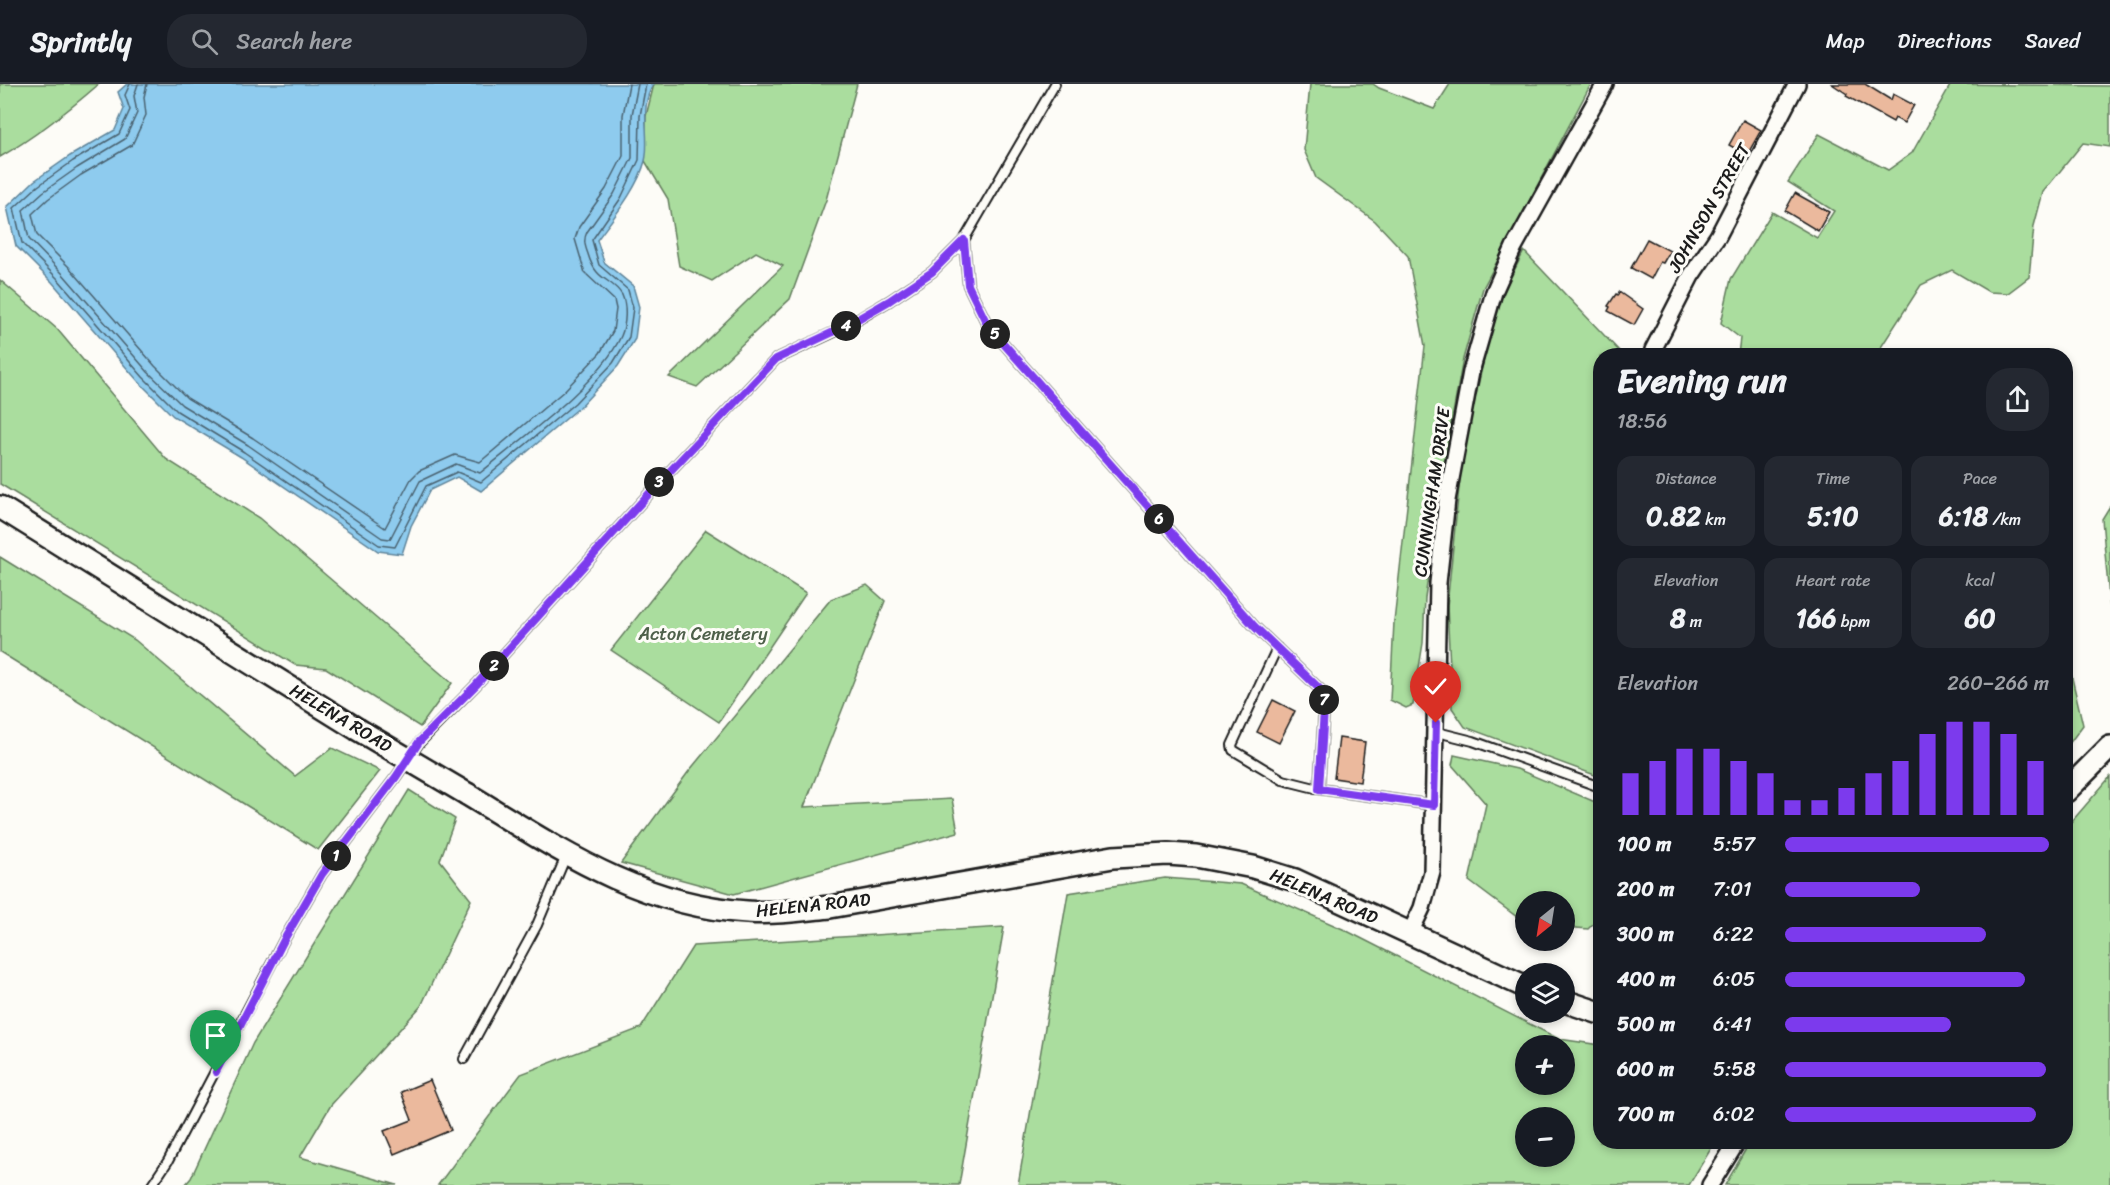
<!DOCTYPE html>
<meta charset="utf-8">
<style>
:root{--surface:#171b24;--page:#242831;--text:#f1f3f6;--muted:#9ea1a6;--line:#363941;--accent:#7c3aed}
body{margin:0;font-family:Sriracha,sans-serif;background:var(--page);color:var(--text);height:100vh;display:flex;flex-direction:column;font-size:22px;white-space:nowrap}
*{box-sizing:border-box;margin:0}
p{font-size:20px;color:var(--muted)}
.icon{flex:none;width:33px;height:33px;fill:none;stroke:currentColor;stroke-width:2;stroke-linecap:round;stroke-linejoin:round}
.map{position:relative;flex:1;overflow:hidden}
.drawer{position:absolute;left:1593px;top:264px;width:480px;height:801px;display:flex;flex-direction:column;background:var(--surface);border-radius:24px;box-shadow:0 3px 9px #0003}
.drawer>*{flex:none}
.needle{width:39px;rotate:210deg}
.tools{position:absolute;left:1515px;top:807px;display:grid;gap:12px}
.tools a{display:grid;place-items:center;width:60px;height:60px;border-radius:50%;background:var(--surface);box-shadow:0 3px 9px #0003;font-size:30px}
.pin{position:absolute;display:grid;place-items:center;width:51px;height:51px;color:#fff;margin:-62px -26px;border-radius:50% 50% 50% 0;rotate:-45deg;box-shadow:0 0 6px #0007}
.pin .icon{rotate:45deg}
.km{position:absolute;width:30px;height:30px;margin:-15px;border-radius:50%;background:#222;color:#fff;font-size:16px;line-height:30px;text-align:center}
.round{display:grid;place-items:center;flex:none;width:63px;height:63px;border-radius:24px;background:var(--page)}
.headline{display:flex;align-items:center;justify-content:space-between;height:102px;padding:0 24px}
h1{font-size:33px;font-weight:800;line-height:45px}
.stats{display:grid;grid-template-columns:repeat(3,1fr);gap:9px;height:102px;padding:6px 24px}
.stats div{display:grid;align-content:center;border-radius:15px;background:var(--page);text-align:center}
.stats b{font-size:26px;font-weight:800}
.stats small{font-size:16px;font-weight:400}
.stats p{font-size:16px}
.chart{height:168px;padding:12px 24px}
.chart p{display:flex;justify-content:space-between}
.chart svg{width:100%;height:108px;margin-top:6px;stroke:var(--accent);stroke-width:6}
ul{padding:0 24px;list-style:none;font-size:20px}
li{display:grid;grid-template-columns:96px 72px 1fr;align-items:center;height:45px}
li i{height:15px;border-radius:8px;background:var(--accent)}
header{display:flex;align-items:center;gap:36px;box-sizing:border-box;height:84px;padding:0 30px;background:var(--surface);border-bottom:2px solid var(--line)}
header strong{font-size:28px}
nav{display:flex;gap:33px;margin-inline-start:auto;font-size:21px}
.search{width:420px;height:54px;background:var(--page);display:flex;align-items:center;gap:15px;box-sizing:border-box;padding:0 21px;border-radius:24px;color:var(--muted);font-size:22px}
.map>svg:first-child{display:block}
.green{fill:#aadd9e;stroke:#637c5d;stroke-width:1.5;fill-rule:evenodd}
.water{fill:#8ecbee;stroke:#60859a;stroke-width:1.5}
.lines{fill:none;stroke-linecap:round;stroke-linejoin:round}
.shore{stroke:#4a6270;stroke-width:1.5}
.building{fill:#ebb99d;stroke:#1c1c1c;stroke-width:1.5}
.service-casing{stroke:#1c1c1c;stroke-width:12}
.minor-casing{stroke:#1c1c1c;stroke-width:20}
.secondary-casing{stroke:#1c1c1c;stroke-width:26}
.service{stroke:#fdfcf7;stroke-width:8}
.minor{stroke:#fdfcf7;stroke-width:15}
.secondary{stroke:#fdfcf7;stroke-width:21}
.secondary-bridge-casing{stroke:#1c1c1c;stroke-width:26;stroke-linecap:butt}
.secondary-bridge{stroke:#fdfcf7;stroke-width:21}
.route-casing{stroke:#fff;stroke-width:12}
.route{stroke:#7c3aed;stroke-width:8}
.labels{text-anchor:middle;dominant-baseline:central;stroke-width:6;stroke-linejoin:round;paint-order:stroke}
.street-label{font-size:18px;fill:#1c1c1c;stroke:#fdfcf7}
.park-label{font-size:18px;fill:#4e604a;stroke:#fdfcf7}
</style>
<header>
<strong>Sprintly</strong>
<div class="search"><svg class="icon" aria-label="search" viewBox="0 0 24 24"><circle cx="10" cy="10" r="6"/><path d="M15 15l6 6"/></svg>Search here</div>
<nav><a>Map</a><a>Directions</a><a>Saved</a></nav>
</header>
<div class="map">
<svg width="2110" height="1101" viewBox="0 0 2110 1101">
<rect width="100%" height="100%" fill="#fdfcf7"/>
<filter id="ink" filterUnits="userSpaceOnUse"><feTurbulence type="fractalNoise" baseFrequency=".0167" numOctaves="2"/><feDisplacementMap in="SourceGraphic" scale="12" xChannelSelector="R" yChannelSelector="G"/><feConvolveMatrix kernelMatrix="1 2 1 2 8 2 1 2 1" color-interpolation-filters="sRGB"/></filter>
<g filter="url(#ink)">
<g class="green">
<path d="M0,0H99C68,27 35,53 0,73Z"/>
<polygon points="654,0 857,0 826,116 790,215 697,303 669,293 783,182 756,168 712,197 679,182 668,115 645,77 646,32"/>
<polygon points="1310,0 1373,0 1379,4 1434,25 1450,0 1591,0 1483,204 1463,275 1445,373 1425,514 1423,559 1413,621 1406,624 1390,616 1394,538 1425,262 1408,172 1375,137 1316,94 1304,66"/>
<polygon points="1951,0 2110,2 2110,63 2083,59 2043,108 2034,142 2029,193 2008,209 1989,208 1952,186 1921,201 1876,271 1738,271 1740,254 1721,239 1731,195 1772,128 1817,154 1834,127 1788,98 1819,50 1888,86 1912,69"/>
<polygon points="1524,167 1623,271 1600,272 1600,693 1465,643 1452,624 1447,522 1462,374 1485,270 1503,209"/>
<polygon points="0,196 57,245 166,375 259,434 452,599 420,643 326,584 295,581 0,400"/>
<polygon points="2110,422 2110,525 2102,435"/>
<polygon points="706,446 806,509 719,638 611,566"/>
<polygon points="0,473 135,556 295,692 332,664 380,687 318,766 0,568"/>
<polygon points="867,501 885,517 804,723 952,715 958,748 734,810 621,779 689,687 831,515"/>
<polygon points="2068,577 2083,641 2066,664 2066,580"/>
<polygon points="1454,671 1517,685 1600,720 1600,833 1588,845 1565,843 1564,818 1526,818 1525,839 1469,797 1486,720 1452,681"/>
<polygon points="2110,693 2110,1101 1725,1101 1750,1058 2066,1058 2066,744"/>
<polygon points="409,706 455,735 440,776 471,816 421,922 331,1021 300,1073 397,1101 185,1101 191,1094 253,959"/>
<path d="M1165,794L1241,800L1345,846L1559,955L1600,961V1058H1715L1689,1101H1018L1068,809ZM1526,962H1564V1000H1526ZM1526,1034H1564V1072H1526Z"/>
<polygon points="1004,843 959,1101 438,1101 521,990 641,944 693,862"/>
</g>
<path class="water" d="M127,0H654C638,22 651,53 645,77C638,104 613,134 597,156L604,178L633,202L639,223L635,255L618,282L580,323L481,407L457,393L430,406L411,442L402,470L378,467L241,373L173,332L138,297L52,198L16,162L7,123L34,97L70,72L115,46L124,25L118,8Z"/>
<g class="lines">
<g class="shore">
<polyline points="130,0 125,11 130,26 119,50 73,77 38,102 14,124 22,159 57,194 143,293 177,327 244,368 379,461 395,463 426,402 457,388 481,398 575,319 613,279 629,253 633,224 628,206 599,181 592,156 621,114 639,76 640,32 646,0"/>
<path d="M138,0L134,12L137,29L125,55L77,84L43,108L23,126L29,155L62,189L148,288L182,321L248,361L382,454L390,455L420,397L456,380L480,389C520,356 601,298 621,252C626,241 627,222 622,211C612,194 596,198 588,170C585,162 583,156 587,148L614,110L632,74V31L638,0"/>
<polyline points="147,0 144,13 146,31 132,61 81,91 48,115 32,130 37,151 69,183 155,282 187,314 253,354 385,444 411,395 419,387 455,371 480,378 564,307 600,269 613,247 616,225 614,216 585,189 575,155 579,143 606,105 623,72 623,31 629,0"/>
</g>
</g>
<g class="building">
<polygon points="1832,0 1865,0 1891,16 1893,10 1914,21 1904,39 1895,34 1893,38 1846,12 1847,10"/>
<polygon points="1743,36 1761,46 1747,71 1729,61"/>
<polygon points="1795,109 1829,128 1818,147 1785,127"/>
<polygon points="1647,155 1670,167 1663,179 1660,178 1651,195 1631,184"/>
<polygon points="1619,208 1643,225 1634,241 1608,227 1610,223 1608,222 1616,210 1618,211"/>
<polygon points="1273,616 1295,627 1279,659 1257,648"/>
<polygon points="1339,654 1365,658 1360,698 1334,694"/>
<polygon points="430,996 451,1046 394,1070 384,1047 412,1036 401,1008"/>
</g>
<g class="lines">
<defs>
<g id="service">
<polyline points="964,156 968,201 988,242 1254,542 1325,610 1319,705 1434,721"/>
<polyline points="1277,564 1232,661 1233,666 1283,696 1319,705"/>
<polyline points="1437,648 1473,657 1600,703"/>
<polyline points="464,975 537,841 566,772"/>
<polyline points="152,1101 168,1077 285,854 322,790 396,693 419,659 476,601 656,402 776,275 845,243 889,217 932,188 964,156 1055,0"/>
</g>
<g id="minor">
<polyline points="1653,266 1691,192 1718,152 1797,0"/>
<polyline points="1410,849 1422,824 1432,788 1438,499 1447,416 1471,288 1494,208 1514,163 1605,0"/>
<polyline points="1710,1101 1737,1058"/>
</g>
<g id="secondary">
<polyline points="0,423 357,645"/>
<polyline points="2066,707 2110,663"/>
<path d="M467,710C558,765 638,821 747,828C775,830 802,826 830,823L1113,773L1168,770L1196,772L1253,783L1295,796L1526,903"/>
<polyline points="1564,917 1600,929"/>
</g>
</defs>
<use href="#service" class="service-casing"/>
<use href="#minor" class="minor-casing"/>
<use href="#secondary" class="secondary-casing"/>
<use href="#service" class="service"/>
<use href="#minor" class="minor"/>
<use href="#secondary" class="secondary"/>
<defs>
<polyline id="secondary-bridge" points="357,645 467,710"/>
</defs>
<use href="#secondary-bridge" class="secondary-bridge-casing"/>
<use href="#secondary-bridge" class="secondary-bridge"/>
</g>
</g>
<g class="lines" filter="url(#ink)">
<defs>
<polyline id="route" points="216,988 285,854 322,790 396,693 419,658 476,601 656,402 776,275 844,243 889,217 932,188 964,156 968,201 988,242 1254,542 1325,610 1319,705 1434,721 1436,639"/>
</defs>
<use href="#route" class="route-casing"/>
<use href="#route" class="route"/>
</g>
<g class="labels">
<g class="street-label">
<text transform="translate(1709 124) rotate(-60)">JOHNSON STREET</text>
<text transform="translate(1432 408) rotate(-82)">CUNNINGHAM DRIVE</text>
<text transform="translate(341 634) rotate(31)">HELENA ROAD</text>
<text transform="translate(1324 812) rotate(23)">HELENA ROAD</text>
<text transform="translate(813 821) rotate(-6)">HELENA ROAD</text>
</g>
<g class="park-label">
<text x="703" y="550">Acton Cemetery</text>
</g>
</g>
</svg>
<div class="tools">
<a><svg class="needle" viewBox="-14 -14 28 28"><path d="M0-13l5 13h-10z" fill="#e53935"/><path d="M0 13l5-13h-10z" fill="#9ea1a6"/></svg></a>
<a><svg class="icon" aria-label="layers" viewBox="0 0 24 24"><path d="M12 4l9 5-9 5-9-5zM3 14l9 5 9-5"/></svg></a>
<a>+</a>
<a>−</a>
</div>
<div class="pin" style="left:216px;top:988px;background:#1e9e55"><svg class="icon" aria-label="arrive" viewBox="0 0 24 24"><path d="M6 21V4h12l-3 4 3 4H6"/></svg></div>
<div class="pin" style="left:1436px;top:639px;background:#d93025"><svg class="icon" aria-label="check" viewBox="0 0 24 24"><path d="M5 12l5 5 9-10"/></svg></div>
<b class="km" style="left:336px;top:772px">1</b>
<b class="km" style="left:494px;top:582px">2</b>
<b class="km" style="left:659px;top:398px">3</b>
<b class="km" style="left:846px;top:242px">4</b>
<b class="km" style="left:995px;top:250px">5</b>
<b class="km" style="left:1159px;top:435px">6</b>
<b class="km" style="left:1324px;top:616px">7</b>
<section class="drawer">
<div class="headline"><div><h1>Evening run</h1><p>18:56</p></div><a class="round"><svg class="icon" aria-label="share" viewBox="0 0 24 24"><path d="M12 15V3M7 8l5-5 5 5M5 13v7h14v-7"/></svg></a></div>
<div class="stats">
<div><p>Distance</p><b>0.82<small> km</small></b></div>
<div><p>Time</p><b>5:10</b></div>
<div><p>Pace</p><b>6:18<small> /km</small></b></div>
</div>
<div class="stats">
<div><p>Elevation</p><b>8<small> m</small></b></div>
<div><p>Heart rate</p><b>166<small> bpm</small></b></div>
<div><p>kcal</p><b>60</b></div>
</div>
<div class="chart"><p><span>Elevation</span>260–266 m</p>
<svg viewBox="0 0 160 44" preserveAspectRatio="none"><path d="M5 44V27M15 44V22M25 44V17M35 44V17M45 44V22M55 44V27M65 44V38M75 44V38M85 44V33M95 44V27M105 44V22M115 44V11M125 44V6M135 44V6M145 44V11M155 44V22"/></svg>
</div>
<ul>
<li><b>100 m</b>5:57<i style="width:100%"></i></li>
<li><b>200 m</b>7:01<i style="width:51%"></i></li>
<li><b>300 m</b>6:22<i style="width:76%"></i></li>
<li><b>400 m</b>6:05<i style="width:91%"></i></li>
<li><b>500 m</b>6:41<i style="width:63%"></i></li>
<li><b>600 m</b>5:58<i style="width:99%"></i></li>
<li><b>700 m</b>6:02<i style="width:95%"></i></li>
</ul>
</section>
</div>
